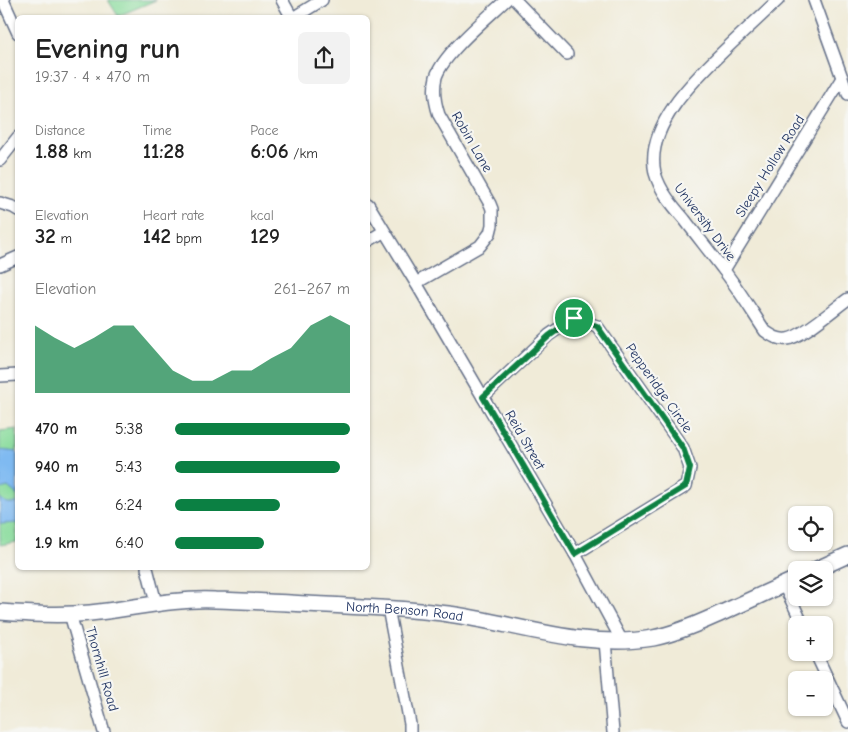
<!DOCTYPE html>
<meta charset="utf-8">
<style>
:root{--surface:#fff;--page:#f2f2f2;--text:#222;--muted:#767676;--accent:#0b8043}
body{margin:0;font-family:"Comic Neue",sans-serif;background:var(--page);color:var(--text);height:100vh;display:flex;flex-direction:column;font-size:19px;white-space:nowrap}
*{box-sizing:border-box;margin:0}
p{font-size:16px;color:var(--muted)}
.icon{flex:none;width:28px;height:28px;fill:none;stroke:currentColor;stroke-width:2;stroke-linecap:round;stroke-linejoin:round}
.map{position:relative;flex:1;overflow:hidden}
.side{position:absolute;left:15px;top:15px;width:355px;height:555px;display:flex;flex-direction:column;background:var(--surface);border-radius:8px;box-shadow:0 1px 4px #0004}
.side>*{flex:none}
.buttons{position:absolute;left:788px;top:506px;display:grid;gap:10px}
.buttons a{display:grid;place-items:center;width:45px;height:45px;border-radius:8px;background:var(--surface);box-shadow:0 1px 4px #0004;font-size:25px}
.pin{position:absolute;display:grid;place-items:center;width:42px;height:42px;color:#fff;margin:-21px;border:2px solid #fff;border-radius:50%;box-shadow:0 1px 5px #0007}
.round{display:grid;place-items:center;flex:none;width:52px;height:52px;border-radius:8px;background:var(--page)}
.summary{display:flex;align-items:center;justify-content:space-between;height:85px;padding:0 20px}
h1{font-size:28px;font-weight:800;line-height:38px}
.metrics{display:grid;grid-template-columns:repeat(3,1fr);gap:8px;height:85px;padding:5px 20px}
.metrics div{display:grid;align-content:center}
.metrics b{font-size:21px;font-weight:800}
.metrics small{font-size:14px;font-weight:400}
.metrics p{font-size:14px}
.chart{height:140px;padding:10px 20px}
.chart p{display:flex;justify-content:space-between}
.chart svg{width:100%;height:90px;margin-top:5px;fill:var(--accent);opacity:.7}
ul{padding:0 20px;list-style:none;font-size:16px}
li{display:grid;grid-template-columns:80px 60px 1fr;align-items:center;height:38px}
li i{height:12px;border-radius:6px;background:var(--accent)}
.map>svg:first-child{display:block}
.green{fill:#8adc9d;stroke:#52867e}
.water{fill:#7fbaf1;stroke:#4d74a8}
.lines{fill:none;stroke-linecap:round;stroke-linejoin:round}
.minor-casing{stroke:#667189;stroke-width:14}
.secondary-casing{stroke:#667189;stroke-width:18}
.minor{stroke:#fff;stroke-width:11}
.secondary{stroke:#fff;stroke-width:15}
.route-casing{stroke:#fff;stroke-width:10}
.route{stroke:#0b8043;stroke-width:6}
.labels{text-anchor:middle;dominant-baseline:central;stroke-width:4.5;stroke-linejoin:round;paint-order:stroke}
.street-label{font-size:14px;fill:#1b2f5e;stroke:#f6f6f2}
</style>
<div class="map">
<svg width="848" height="732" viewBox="0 0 848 732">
<rect width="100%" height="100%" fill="#f6f6f2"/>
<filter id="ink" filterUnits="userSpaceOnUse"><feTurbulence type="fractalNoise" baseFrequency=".02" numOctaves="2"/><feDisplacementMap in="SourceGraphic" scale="10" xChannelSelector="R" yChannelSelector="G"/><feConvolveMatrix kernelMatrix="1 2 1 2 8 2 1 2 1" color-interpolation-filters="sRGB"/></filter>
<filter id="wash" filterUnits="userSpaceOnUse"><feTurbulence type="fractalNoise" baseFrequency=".0096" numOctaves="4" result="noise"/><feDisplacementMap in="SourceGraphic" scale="20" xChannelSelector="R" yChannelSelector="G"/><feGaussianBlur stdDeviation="1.12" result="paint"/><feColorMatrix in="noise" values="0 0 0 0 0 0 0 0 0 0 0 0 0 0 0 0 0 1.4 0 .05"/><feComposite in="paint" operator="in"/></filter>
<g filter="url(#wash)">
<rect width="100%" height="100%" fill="#f0ebd8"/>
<g class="green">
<polygon points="108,0 156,0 118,16"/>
<polygon points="17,429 17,542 0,545 0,431"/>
</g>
<g class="water">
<polygon points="0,450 17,452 17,496 15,493 8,487 0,489"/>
<path d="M0,498C5,503 9,504 16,503L17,502V523L0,524Z"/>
</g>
</g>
<g filter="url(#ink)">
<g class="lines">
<defs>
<g id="minor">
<polyline points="3,0 18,33"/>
<polyline points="282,0 292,18"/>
<polyline points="515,0 567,54"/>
<path d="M778,0C762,15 747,29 731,44C700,74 644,124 655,173C660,191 673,206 685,220C697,236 710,252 722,268C738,288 751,310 765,331C772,336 778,340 787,339C801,338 835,308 848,299"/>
<polyline points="814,0 848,94"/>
<polyline points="293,18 322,0"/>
<polyline points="0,160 18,137"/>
<polyline points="0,203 13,207 18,210"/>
<polyline points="368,204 416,283 575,554 622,641"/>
<polyline points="368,241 383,232"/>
<polyline points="0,265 18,257"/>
<polyline points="724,270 842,78"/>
<path d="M416,283L480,246L490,233L492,225V209L490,204L439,115C435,103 433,89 436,77C443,54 488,17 506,0"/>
<polyline points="0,376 18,375"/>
<polyline points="483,397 549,335 574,318 597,326 683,448 690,468 686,486 575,554"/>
<polyline points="147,568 156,603"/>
<polyline points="784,585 803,625"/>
<polyline points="388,608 410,724 410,732"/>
<polyline points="70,614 104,732"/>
<polyline points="605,641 613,732"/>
<polyline points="815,652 848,722"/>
</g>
<g id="secondary">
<polyline points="815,570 848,555"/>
<path id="s1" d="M0,612C30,614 60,616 90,613C133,609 171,598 215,600C259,601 302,604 346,606C380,608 414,609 448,614C516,623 583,650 653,638C674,634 695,625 715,616C742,604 769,591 796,579"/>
</g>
</defs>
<use href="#minor" class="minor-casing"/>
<use href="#secondary" class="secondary-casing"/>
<use href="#minor" class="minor"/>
<use href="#secondary" class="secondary"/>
</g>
</g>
<g class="lines" filter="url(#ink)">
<defs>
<polygon id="route" points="574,318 597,326 683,448 690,468 686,486 575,554 483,397 549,336"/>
</defs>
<use href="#route" class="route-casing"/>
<use href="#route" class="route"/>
</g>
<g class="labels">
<g class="street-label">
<text transform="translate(472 142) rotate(60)">Robin Lane</text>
<text transform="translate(770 166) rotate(-58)">Sleepy Hollow Road</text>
<text transform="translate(705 222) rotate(53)">University Drive</text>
<text transform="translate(659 388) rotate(55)">Pepperidge Circle</text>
<text transform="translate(525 440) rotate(60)">Reid Street</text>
<text stroke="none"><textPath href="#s1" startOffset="406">North Benson Road</textPath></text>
<text transform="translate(102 669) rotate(74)">Thornhill Road</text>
</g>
</g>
</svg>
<div class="buttons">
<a><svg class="icon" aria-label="locate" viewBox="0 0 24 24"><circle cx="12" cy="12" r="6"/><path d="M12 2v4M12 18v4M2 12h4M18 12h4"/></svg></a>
<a><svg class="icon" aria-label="layers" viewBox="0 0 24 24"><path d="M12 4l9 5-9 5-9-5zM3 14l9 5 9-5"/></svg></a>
<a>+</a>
<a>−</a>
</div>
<div class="pin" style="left:574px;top:318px;background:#1e9e55"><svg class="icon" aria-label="arrive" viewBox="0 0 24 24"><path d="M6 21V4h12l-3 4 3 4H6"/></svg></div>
<section class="side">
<div class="summary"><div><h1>Evening run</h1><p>19:37 · 4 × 470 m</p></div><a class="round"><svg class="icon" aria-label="share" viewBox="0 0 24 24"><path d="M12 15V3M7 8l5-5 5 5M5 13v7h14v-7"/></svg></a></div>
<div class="metrics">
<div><p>Distance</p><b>1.88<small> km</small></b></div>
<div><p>Time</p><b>11:28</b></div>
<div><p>Pace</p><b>6:06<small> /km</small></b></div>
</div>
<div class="metrics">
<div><p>Elevation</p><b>32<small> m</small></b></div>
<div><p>Heart rate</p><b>142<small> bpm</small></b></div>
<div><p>kcal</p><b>129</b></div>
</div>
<div class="chart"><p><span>Elevation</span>261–267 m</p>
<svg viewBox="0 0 160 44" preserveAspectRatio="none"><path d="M0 44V11L10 17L20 22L30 17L40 11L50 11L60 22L70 33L80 38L90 38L100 33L110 33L120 27L130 22L140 11L150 6L160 11V44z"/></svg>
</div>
<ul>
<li><b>470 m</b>5:38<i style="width:100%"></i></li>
<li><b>940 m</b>5:43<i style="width:94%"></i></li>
<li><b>1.4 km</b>6:24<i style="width:60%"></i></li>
<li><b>1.9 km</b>6:40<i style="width:51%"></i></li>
</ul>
</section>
</div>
